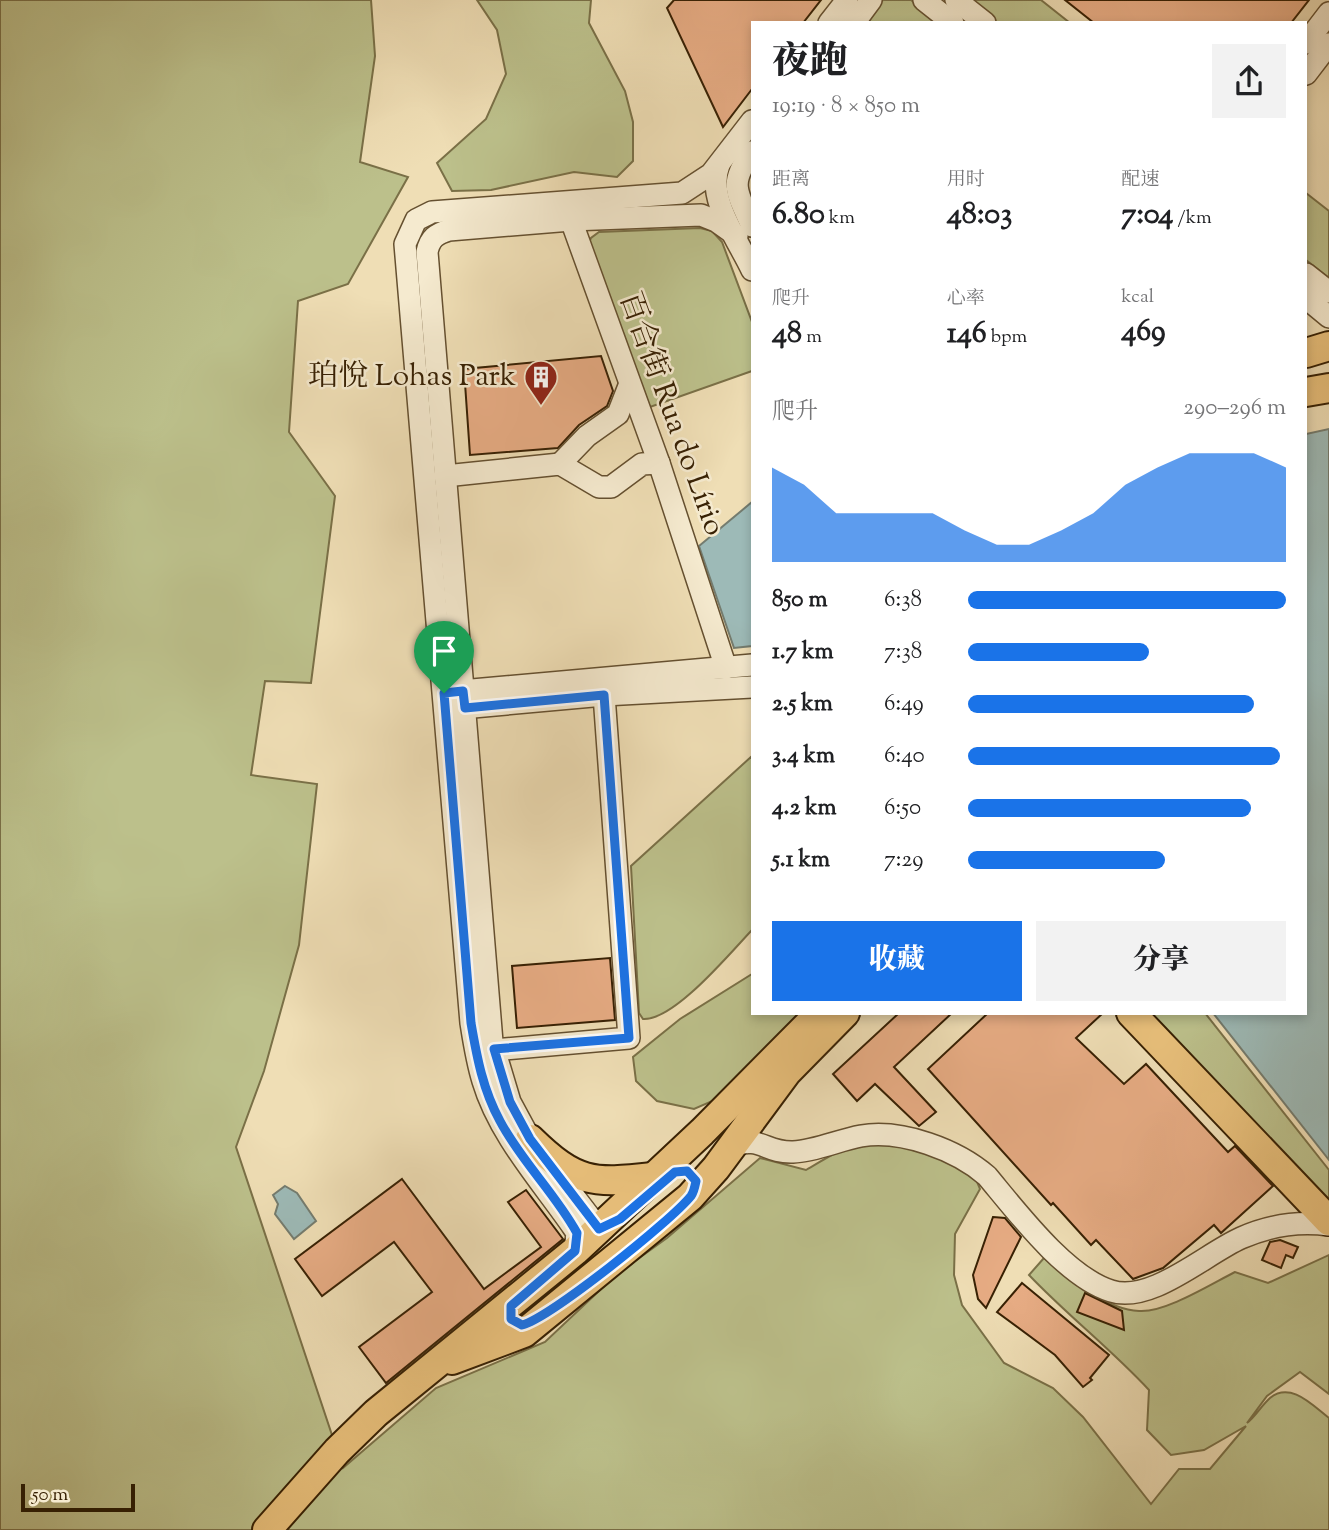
<!DOCTYPE html>
<html lang="zh">
<meta charset="utf-8">
<style>
:root{--surface:#fff;--page:#f2f2f2;--text:#202124;--muted:#757577;--accent:#1a73e8}
body{margin:0;font-family:"Sorts Mill Goudy","Noto Serif SC",serif;background:var(--page);color:var(--text);height:100vh;display:flex;flex-direction:column;font-size:26px;white-space:nowrap}
*{box-sizing:border-box;margin:0}
p{font-size:23px;color:var(--muted)}
.icon{flex:none;width:38px;height:38px;fill:none;stroke:currentColor;stroke-width:2;stroke-linecap:round;stroke-linejoin:round}
.map{position:relative;flex:1;overflow:hidden}
.sheet{position:absolute;left:751px;top:21px;width:556px;height:994px;display:flex;flex-direction:column;background:var(--surface);border-radius:0px;box-shadow:0 4px 10px #0003}
.sheet>*{flex:none}
.scale{position:absolute;left:21px;bottom:18px;width:114px;box-sizing:border-box;padding-left:7px;border:4px solid #372003;border-top:0;font-size:19px;line-height:24px;white-space:nowrap;color:#372003;-webkit-text-stroke:5px #f5eacf;paint-order:stroke}
.pin{position:absolute;display:grid;place-items:center;width:60px;height:60px;color:#fff;margin:-72px -30px;border-radius:50% 50% 50% 0;rotate:-45deg;box-shadow:0 0 7px #0007}
.pin .icon{rotate:45deg}
.round{display:grid;place-items:center;flex:none;width:74px;height:74px;border-radius:0px;background:var(--page)}
.overview{display:flex;align-items:center;justify-content:space-between;height:119px;padding:0 21px}
h1{font-size:38px;font-weight:800;line-height:52px}
.figures{display:grid;grid-template-columns:repeat(3,1fr);gap:10px;height:119px;padding:7px 21px}
.figures div{display:grid;align-content:center}
.figures b{font-size:30px;font-weight:800}
.figures small{font-size:19px;font-weight:400}
.figures p{font-size:19px}
.chart{height:196px;padding:14px 21px}
.chart p{display:flex;justify-content:space-between}
.chart svg{width:100%;height:126px;margin-top:7px;fill:var(--accent);opacity:.7}
.action{display:flex;gap:14px;margin-top:auto;padding:14px 21px}
.action a{flex:1;height:80px;border-radius:0px;background:var(--accent);color:#fff;font-size:28px;font-weight:800;line-height:80px;text-align:center}
.action a+a{background:var(--page);color:var(--text)}
ul{padding:0 21px;list-style:none;font-size:23px}
li{display:grid;grid-template-columns:112px 84px 1fr;align-items:center;height:52px}
li i{height:18px;border-radius:9px;background:var(--accent)}
.map>svg:first-child{display:block}
.green{fill:#bcc08b;stroke:#7a7047;stroke-width:2}
.water{fill:#9dbab7;stroke:#747c6f;stroke-width:2}
.building{fill:#e7ac84;stroke:#372003;stroke-width:2}
.lines{fill:none;stroke-linecap:round;stroke-linejoin:round}
.minor-casing{stroke:#655030;stroke-width:24}
.major-casing{stroke:#372003;stroke-width:32}
.minor{stroke:#f5eacf;stroke-width:21}
.major{stroke:#e8bf7a;stroke-width:28}
.route-casing{stroke:#fff;stroke-width:14}
.route{stroke:#1a73e8;stroke-width:9}
.labels{text-anchor:middle;dominant-baseline:central;stroke-width:5;stroke-linejoin:round;paint-order:stroke}
.poi-label{font-size:30px;fill:#372003;stroke:#f5eacf;text-anchor:end}
.street-label{font-size:30px;fill:#372003;stroke:#f5eacf}
</style>
<div class="map">
<svg width="1329" height="1530" viewBox="0 0 1329 1530">
<rect width="100%" height="100%" fill="#efdeb5"/>
<filter id="stains"><feTurbulence type="fractalNoise" baseFrequency=".00286" numOctaves="4"/><feColorMatrix values="0 0 0 0 .2 0 0 0 0 .09 0 0 0 0 .02 0 0 0 .5 -.17"/></filter>
<radialGradient id="worn" r=".72"><stop offset=".6" stop-color="#630" stop-opacity="0"/><stop offset="1" stop-color="#630" stop-opacity=".3"/></radialGradient>
<g class="green">
<path d="M0,0H371L375,56L360,162L408,177L348,284L298,301L289,432L335,496L311,683L265,681L251,775L317,784L299,945L264,1071L236,1147L343,1468L436,1388L545,1342L617,1274L667,1238L760,1158L806,1170C824,1160 844,1145 865,1143C895,1141 948,1157 972,1175C976,1178 978,1184 980,1189L955,1234L954,1275L962,1305L1004,1363L1053,1388L1083,1417L1151,1504L1179,1469H1210L1246,1426L1204,1450L1171,1455L1147,1430L1149,1390C1111,1349 1067,1315 1029,1275L1044,1258C1068,1278 1107,1310 1139,1311C1165,1313 1211,1284 1235,1272L1268,1283L1329,1255V1394L1300,1372L1267,1396L1247,1423C1255,1417 1262,1405 1270,1398C1291,1381 1313,1406 1329,1418V1530H0Z"/>
<polygon points="477,0 591,0 589,23 625,91 633,122 633,161 617,177 574,172 491,190 452,191 437,163 486,119 506,74 497,30"/>
<polygon points="883,0 911,0 940,23 866,23"/>
<polygon points="969,0 1041,0 1070,23 997,23"/>
<polygon points="1306,193 1329,211 1329,278 1306,260"/>
<polygon points="700,228 712,231 722,242 752,322 752,371 650,407 589,243 591,238 599,232"/>
<path d="M752,756V930C730,953 674,1021 643,1019L639,1013L631,866Z"/>
<polygon points="752,974 752,1013 803,1013 724,1096 694,1109 657,1101 636,1081 633,1057 680,1019"/>
<polygon points="1146,1013 1205,1013 1329,1170 1329,1207"/>
</g>
<g class="water">
<polygon points="1329,429 1329,1160 1213,1013 1306,1013 1306,434"/>
<polygon points="752,502 752,646 734,648 699,546"/>
<polygon points="285,1186 297,1193 316,1221 294,1239 275,1214 278,1204 273,1195"/>
</g>
<g class="building">
<polygon points="674,0 821,0 803,23 752,23 752,89 723,127 667,8"/>
<polygon points="1065,0 1309,0 1291,23 1094,23"/>
<polygon points="601,356 613,391 607,406 579,425 558,448 470,455 464,369"/>
<polygon points="610,958 615,1020 517,1028 512,966"/>
<polygon points="899,1013 952,1013 894,1067 936,1112 919,1126 875,1084 857,1101 833,1074"/>
<polygon points="988,1013 1103,1013 1076,1038 1124,1084 1146,1064 1228,1152 1235,1146 1273,1186 1221,1233 1214,1225 1163,1268 1133,1279 1096,1240 1091,1245 1053,1203 1051,1205 928,1069"/>
<polygon points="402,1179 484,1289 541,1247 508,1202 526,1190 563,1239 386,1383 359,1347 432,1292 394,1242 322,1296 295,1259"/>
<polygon points="993,1217 1005,1218 1021,1237 986,1308 978,1299 973,1275"/>
<polygon points="1280,1240 1298,1247 1293,1258 1286,1255 1281,1268 1262,1260 1270,1242"/>
<polygon points="1022,1283 1109,1355 1090,1378 1092,1380 1083,1387 1055,1355 997,1312"/>
<polygon points="1085,1293 1122,1311 1124,1330 1077,1312"/>
</g>
<g class="lines">
<defs>
<g id="minor">
<polyline points="924,0 953,23"/>
<polyline points="956,0 985,23"/>
<polyline points="829,23 847,0"/>
<polyline points="854,23 871,0"/>
<polyline points="1306,43 1329,13"/>
<polyline points="1306,74 1329,44"/>
<path d="M752,152C728,184 737,192 752,226"/>
<path d="M719,165C706,198 738,240 752,270"/>
<polyline points="571,220 659,463 726,668"/>
<polyline points="1306,274 1329,292"/>
<polyline points="1306,298 1329,317"/>
<polyline points="560,464 587,436 618,414 629,386"/>
<polyline points="445,476 560,464 599,487 611,487 642,464 659,463"/>
<polyline points="450,692 752,665"/>
<polyline points="451,709 604,695 752,687"/>
<polyline points="482,1051 629,1038 604,695"/>
<path d="M731,1146C762,1135 764,1153 793,1152C816,1151 839,1140 861,1136C902,1129 957,1150 987,1176C1017,1212 1066,1277 1111,1291C1151,1304 1205,1254 1241,1238C1268,1226 1299,1221 1329,1225"/>
<path d="M599,1229L530,1139L510,1102L492,1042L427,252C430,238 436,234 449,230L571,220L701,215L716,221L737,236"/>
<path d="M575,1251L577,1233L573,1227C542,1182 499,1135 483,1081C477,1062 474,1042 471,1023L405,244L416,220L432,212L682,193L711,174L752,121"/>
</g>
<g id="major">
<polyline points="1306,353 1329,346"/>
<polyline points="1306,392 1329,388"/>
<polyline points="1131,1013 1329,1221"/>
<path d="M530,1139C575,1183 592,1184 653,1177"/>
<polyline points="452,1360 524,1333 690,1197 716,1168 787,1072 845,1013"/>
<polyline points="267,1530 337,1451 376,1413 575,1251 702,1132 820,1013"/>
</g>
</defs>
<use href="#minor" class="minor-casing"/>
<use href="#major" class="major-casing"/>
<use href="#minor" class="minor"/>
<use href="#major" class="major"/>
</g>
<g class="lines">
<defs>
<path id="route" d="M463,691L465,708L604,695L629,1038L494,1049L510,1102L530,1139L599,1229L620,1219L675,1172L687,1171L696,1181C695,1186 694,1192 691,1196C671,1221 550,1318 522,1325L511,1319V1306L575,1251L577,1233C555,1193 521,1161 500,1121C483,1090 477,1058 471,1023L444,693Z"/>
</defs>
<use href="#route" class="route-casing"/>
<use href="#route" class="route"/>
</g>
<defs>
<symbol id="building-pin" viewBox="-11 -11 22 30"><path d="M0 17L-7.5 6A9.5 9.5 0 1 1 7.5 6Z" fill="#8f2418" stroke="#f5eacf"/><path d="M-4-6H4V6H1V3H-1V6H-4ZM-2.5-4.3h1.7v1.8h-1.7ZM.8-4.3h1.7v1.8H.8ZM-2.5-1h1.7V.8h-1.7ZM.8-1h1.7V.8H.8Z" fill="#fff"/></symbol>
</defs>
<g fill-rule="evenodd">
<use href="#building-pin" x="522" y="358" width="38" height="52"/>
</g>
<g class="labels">
<g class="poi-label">
<text x="516" y="377">珀悅 Lohas Park</text>
</g>
<g class="street-label">
<text transform="translate(671 414) rotate(70)">百合街 Rua do Lírio</text>
</g>
</g>
<rect width="100%" height="100%" filter="url(#stains)"/>
<rect width="100%" height="100%" fill="url(#worn)"/>
</svg>
<div class="scale">50 m</div>
<div class="pin" style="left:444px;top:693px;background:#1e9e55"><svg class="icon" aria-label="arrive" viewBox="0 0 24 24"><path d="M6 21V4h12l-3 4 3 4H6"/></svg></div>
<section class="sheet">
<div class="overview"><div><h1>夜跑</h1><p>19:19 · 8 × 850 m</p></div><a class="round"><svg class="icon" aria-label="share" viewBox="0 0 24 24"><path d="M12 15V3M7 8l5-5 5 5M5 13v7h14v-7"/></svg></a></div>
<div class="figures">
<div><p>距离</p><b>6.80<small> km</small></b></div>
<div><p>用时</p><b>48:03</b></div>
<div><p>配速</p><b>7:04<small> /km</small></b></div>
</div>
<div class="figures">
<div><p>爬升</p><b>48<small> m</small></b></div>
<div><p>心率</p><b>146<small> bpm</small></b></div>
<div><p>kcal</p><b>469</b></div>
</div>
<div class="chart"><p><span>爬升</span>290–296 m</p>
<svg viewBox="0 0 160 44" preserveAspectRatio="none"><path d="M0 44V11L10 17L20 27L30 27L40 27L50 27L60 33L70 38L80 38L90 33L100 27L110 17L120 11L130 6L140 6L150 6L160 11V44z"/></svg>
</div>
<ul>
<li><b>850 m</b>6:38<i style="width:100%"></i></li>
<li><b>1.7 km</b>7:38<i style="width:57%"></i></li>
<li><b>2.5 km</b>6:49<i style="width:90%"></i></li>
<li><b>3.4 km</b>6:40<i style="width:98%"></i></li>
<li><b>4.2 km</b>6:50<i style="width:89%"></i></li>
<li><b>5.1 km</b>7:29<i style="width:62%"></i></li>
</ul>
<div class="action"><a>收藏</a><a>分享</a></div>
</section>
</div>
